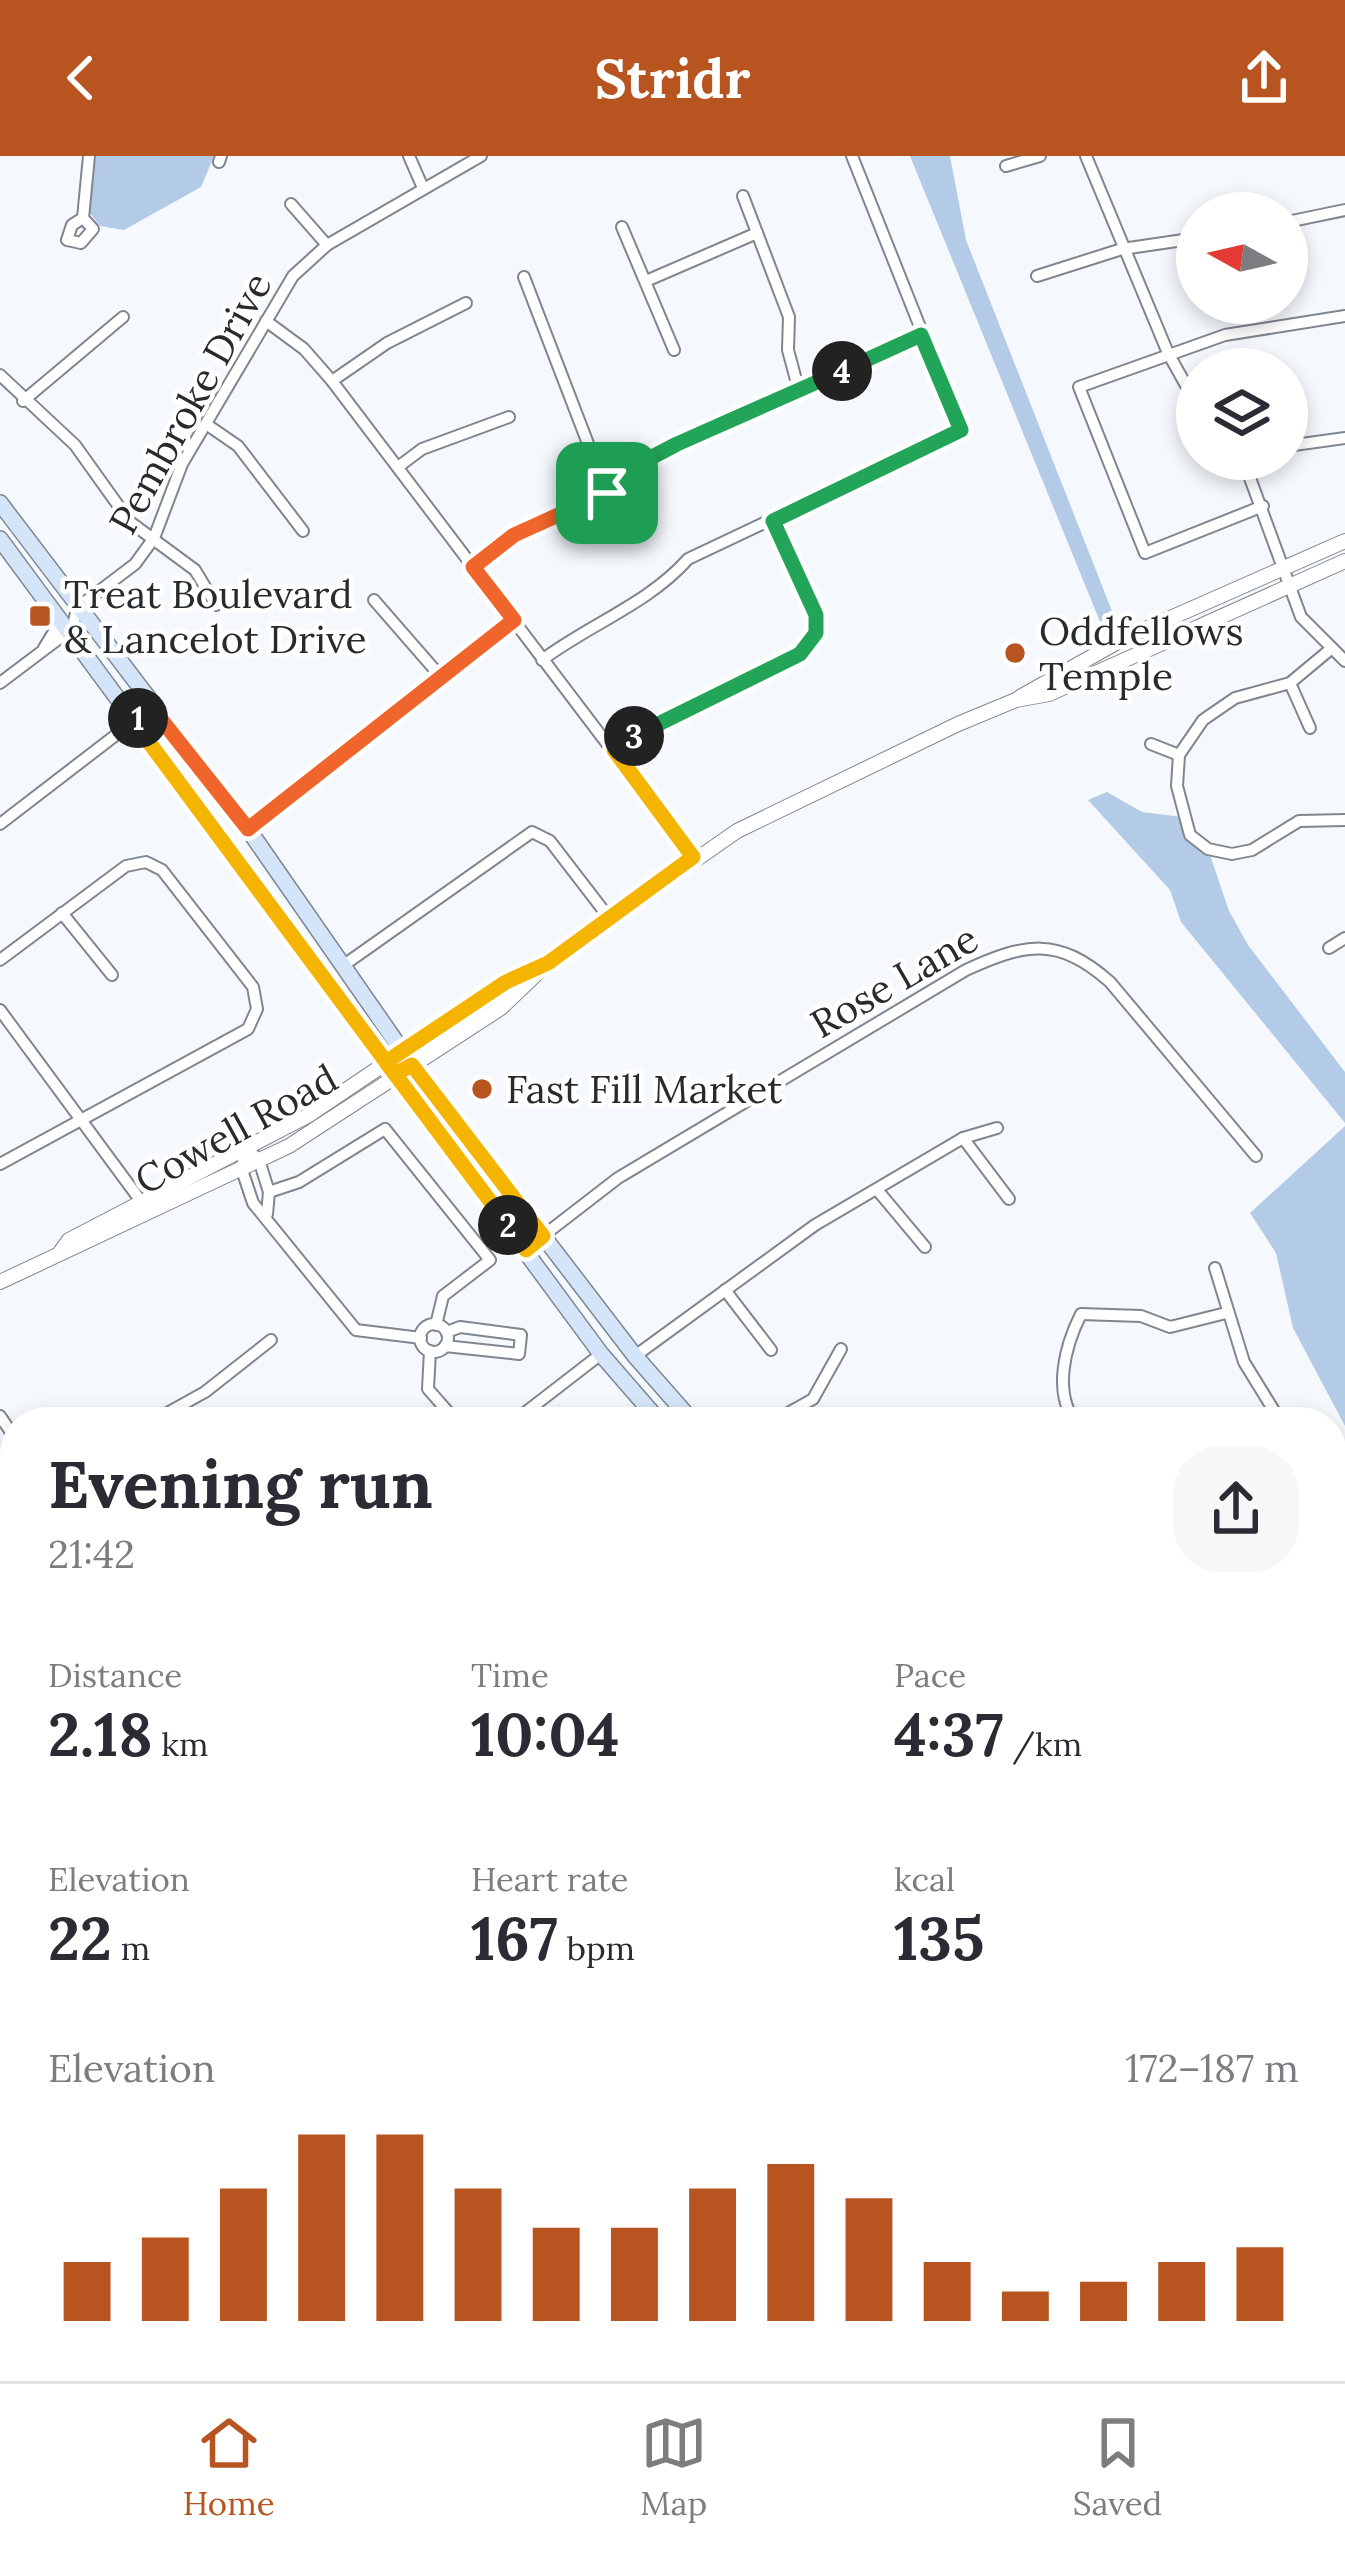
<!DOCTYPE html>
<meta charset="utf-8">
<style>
:root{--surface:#fff;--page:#f7f7f7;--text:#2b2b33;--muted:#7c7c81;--line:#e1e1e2;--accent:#b8541f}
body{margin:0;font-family:Lora,serif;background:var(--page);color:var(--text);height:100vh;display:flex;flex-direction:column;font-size:45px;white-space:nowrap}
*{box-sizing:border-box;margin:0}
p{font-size:39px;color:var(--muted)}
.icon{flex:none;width:66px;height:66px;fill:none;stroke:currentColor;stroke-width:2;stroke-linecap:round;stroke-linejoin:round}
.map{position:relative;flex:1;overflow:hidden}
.side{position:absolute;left:0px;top:1251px;width:1347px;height:975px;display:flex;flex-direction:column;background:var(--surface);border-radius:48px 48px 0 0;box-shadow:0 6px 18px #0003}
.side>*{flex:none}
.needle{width:78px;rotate:278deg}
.tools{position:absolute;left:1176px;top:36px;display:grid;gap:24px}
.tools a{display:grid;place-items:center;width:132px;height:132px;border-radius:50%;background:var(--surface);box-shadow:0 6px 18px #0003;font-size:60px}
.pin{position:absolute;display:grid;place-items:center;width:102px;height:102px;color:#fff;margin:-51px;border-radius:24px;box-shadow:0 6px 18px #0006}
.km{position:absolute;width:60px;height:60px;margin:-30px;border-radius:50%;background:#222;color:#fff;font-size:33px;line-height:60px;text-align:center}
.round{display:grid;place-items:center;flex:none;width:126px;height:126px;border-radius:48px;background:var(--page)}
.summary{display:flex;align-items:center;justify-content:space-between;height:204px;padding:0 48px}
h1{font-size:66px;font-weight:700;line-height:90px}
.metrics{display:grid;grid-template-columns:repeat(3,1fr);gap:18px;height:204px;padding:12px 48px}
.metrics div{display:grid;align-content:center}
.metrics b{font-size:60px;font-weight:700}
.metrics small{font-size:33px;font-weight:400}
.metrics p{font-size:33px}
.chart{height:336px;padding:24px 48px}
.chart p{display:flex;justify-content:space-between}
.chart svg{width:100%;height:216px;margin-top:12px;stroke:var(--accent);stroke-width:6}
header{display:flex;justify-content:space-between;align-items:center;height:156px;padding:0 48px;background:var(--accent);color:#fff;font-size:54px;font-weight:700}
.dock{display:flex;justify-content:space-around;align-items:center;height:168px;border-top:3px solid var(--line);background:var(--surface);font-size:33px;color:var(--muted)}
.dock a{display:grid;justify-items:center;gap:6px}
.dock .on{color:var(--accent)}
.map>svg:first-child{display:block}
.green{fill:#b4cbe8}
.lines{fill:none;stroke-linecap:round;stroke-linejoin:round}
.minor-casing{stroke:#80868e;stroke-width:14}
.tertiary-casing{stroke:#80868e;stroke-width:16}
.secondary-casing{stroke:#80868e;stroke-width:18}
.minor{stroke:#fff;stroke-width:10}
.tertiary{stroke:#fff;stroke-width:14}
.secondary{stroke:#d4e5fa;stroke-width:15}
.split-1-casing{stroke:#fff;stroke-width:24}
.split-2-casing{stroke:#fff;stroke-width:24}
.split-3-casing{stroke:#fff;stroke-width:24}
.split-4-casing{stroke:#fff;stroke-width:24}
.split-5-casing{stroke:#fff;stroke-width:24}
.split-1{stroke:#f0652b;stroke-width:15}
.split-2{stroke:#f5b400;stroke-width:15}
.split-3{stroke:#f5b400;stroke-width:15}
.split-4{stroke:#22a559;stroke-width:15}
.split-5{stroke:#22a559;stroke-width:15}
.poi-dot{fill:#b8541f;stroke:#fff;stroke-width:4.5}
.labels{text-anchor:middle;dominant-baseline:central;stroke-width:9;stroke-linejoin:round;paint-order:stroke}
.street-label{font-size:39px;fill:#282b2e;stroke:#fff}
.poi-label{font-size:39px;fill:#282b2e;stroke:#fff;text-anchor:start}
</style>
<header><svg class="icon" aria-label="back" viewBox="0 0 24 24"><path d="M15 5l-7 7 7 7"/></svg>Stridr<svg class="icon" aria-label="share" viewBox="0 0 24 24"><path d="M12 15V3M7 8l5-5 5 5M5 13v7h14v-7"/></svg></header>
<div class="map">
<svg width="1345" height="2225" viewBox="0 0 1345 2225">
<rect width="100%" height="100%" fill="#f5f9fe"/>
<g class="green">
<polygon points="95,0 214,0 201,31 124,74 100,70 89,56"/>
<polygon points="910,0 950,0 966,84 1123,483 1110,490"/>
<polygon points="1107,636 1142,656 1183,661 1208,693 1229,755 1248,789 1345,916 1345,967 1181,766 1170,734 1088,644"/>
<polygon points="1345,970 1345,1270 1293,1172 1276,1097 1250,1057"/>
<polygon points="1332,1647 1345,1664 1345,2225 577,2225 593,2211 1332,2211"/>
</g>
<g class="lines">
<defs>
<g id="minor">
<polyline points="409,0 423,32"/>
<polyline points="1086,0 1168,197 1197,249"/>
<polyline points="219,6 221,0"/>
<polyline points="1006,10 1040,0"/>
<polyline points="743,40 789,161 788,194 799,235"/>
<polyline points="291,48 327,89"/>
<polyline points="83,62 72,69 67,84 81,87 93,73 83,62 89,0"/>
<polyline points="1287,66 1345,54"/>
<polyline points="622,71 674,194"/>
<polyline points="1037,120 1122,93 1197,82"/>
<polyline points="524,121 607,337"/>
<polyline points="646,125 757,77"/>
<polyline points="266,165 304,193 332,225 693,701"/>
<polyline points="0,219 75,289 130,366 195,414 216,449"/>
<polyline points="332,225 387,187 466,147"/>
<polyline points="23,245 123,161"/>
<polyline points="206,268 238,290 303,375"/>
<polyline points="1287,290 1345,282"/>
<polyline points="1243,303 1301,461 1345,505"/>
<polyline points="398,311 422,293 509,261"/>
<polyline points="1263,350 1145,397 1079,231 1225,179 1345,160"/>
<polyline points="473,411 515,379 618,331 637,309 677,288 921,179"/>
<polyline points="374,444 441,521"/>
<polyline points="79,480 73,470 77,452 135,408 154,382 182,308 293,120 327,89 481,0"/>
<polyline points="44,492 61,464"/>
<polyline points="1332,492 1290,527 1235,542 1203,564 1179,599 1177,630 1190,679 1208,693 1232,698 1252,694 1299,665 1345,664"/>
<path d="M542,504C590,468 648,448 688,403L961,274L852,0"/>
<polyline points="0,527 69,475"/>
<polyline points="1290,527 1310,572"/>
<polyline points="1151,588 1179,599"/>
<polyline points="614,594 656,565 800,498 816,477 816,459 773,365"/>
<polyline points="0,668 151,552"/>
<polyline points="248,673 514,464"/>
<polyline points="62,757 112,819"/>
<polyline points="1329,792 1345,782"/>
<polyline points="0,804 126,710 146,706 162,714 253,831 257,853 248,873 0,1008"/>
<polyline points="344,809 532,676 550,685 610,763"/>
<polyline points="0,854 146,1052"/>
<polyline points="963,982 1009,1043"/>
<polyline points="269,1036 259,1004 248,993 241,1011 253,1047 356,1174 421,1182"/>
<polyline points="879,1036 925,1091"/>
<polyline points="267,1058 269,1036 299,1026 385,973 490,1104 443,1140 436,1169"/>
<path d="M526,1093L618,1022L966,814C1025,787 1058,780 1110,826L1256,1000"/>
<polyline points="1215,1112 1244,1206 1281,1266"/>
<polyline points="725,1134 771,1194"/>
<circle cx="434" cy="1182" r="14"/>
<polyline points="445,1190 519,1198 521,1179 460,1171 447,1176"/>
<polyline points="430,1195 428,1233 457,1266"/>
<polyline points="635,1200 815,1069 963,982 997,972"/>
<polyline points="944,1258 947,1266"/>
<polyline points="0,1260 15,1282"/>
<polyline points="1186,1262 1203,1266"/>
<polyline points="151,1266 205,1236 271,1184"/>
<polyline points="513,1266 601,1198"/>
<polyline points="772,1266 813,1243 841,1193"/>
<path d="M1075,1266C1053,1235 1065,1190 1081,1158L1141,1160L1170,1171L1226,1157"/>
<polyline points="1332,1317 1345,1325"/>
<polyline points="0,1522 15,1535"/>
<polyline points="0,1679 15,1692"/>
<polyline points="0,1733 15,1720"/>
<polyline points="0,1825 15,1837"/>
<polyline points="0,1984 15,1994"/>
<polyline points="0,2107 15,2117"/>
<polyline points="170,2211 191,2225"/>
<polyline points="440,2211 457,2225"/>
<polyline points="77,2225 113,2211"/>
</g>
<g id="tertiary">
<polyline points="1020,541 1123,483 1345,385"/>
<polyline points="61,1095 69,1084 309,959 506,826 534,813"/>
<polyline points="0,1126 289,990 501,852 548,807 737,675 958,568 1016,544 1049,538 1345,405"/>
</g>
<g id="secondary">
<polyline points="0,347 248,673 412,909 635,1200 693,1266"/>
<polyline points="0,383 601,1198 660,1266"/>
<polyline points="1332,1615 1345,1629"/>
<polyline points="1332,1647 1345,1664"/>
</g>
</defs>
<use href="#minor" class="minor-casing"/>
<use href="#tertiary" class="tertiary-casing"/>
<use href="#secondary" class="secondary-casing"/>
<use href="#minor" class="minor"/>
<use href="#tertiary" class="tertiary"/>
<use href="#secondary" class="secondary"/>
</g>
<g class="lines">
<defs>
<polyline id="split-1" points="138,562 152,552 248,673 514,464 473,411 514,379 607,337"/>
<polyline id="split-2" points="138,562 134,566 395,918 412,909 543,1080 526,1094 508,1069"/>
<polyline id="split-3" points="508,1069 386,906 506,826 548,807 693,701 614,594 634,580"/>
<polyline id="split-4" points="634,580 800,498 816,477 816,459 773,365 961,274 921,179 842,215"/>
<polyline id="split-5" points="607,337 637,309 677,288 842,215"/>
</defs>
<use href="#split-1" class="split-1-casing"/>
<use href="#split-2" class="split-2-casing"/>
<use href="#split-3" class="split-3-casing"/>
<use href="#split-4" class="split-4-casing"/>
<use href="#split-5" class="split-5-casing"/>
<use href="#split-1" class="split-1"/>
<use href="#split-2" class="split-2"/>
<use href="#split-3" class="split-3"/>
<use href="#split-4" class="split-4"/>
<use href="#split-5" class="split-5"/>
</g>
<g class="poi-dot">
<rect x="28" y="448" width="24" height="24" rx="6"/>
<circle cx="1015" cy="497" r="12"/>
<circle cx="482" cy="933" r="12"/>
</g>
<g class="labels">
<g class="street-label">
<text transform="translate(190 247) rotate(-61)">Pembroke Drive</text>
<text transform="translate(894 825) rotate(-30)">Rose Lane</text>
<text transform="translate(236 973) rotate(-29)">Cowell Road</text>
</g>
<g class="poi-label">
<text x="64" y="438">Treat Boulevard<tspan x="64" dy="45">&amp; Lancelot Drive</tspan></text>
<text x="1039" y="475">Oddfellows<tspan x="1039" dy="45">Temple</tspan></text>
<text x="506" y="933">Fast Fill Market</text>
</g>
</g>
</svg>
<div class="tools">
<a><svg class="needle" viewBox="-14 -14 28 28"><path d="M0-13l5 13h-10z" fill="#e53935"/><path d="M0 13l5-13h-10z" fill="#7c7c81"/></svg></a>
<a><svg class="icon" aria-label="layers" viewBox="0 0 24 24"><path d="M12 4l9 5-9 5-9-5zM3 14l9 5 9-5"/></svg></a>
</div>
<div class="pin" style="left:607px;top:337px;background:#1e9e55"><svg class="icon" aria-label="arrive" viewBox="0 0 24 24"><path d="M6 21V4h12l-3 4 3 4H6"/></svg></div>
<b class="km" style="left:138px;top:562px">1</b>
<b class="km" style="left:508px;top:1069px">2</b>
<b class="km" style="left:634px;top:580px">3</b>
<b class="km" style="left:842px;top:215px">4</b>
<section class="side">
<div class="summary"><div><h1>Evening run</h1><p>21:42</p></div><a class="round"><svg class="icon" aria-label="share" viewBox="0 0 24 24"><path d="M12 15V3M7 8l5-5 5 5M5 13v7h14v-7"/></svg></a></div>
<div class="metrics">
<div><p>Distance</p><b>2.18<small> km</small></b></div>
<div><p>Time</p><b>10:04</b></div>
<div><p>Pace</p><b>4:37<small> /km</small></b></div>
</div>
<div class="metrics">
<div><p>Elevation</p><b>22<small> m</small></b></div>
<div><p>Heart rate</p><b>167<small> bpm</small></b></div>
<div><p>kcal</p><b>135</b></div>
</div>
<div class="chart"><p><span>Elevation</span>172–187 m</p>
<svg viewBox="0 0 160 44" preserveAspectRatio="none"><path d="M5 44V32M15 44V27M25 44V17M35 44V6M45 44V6M55 44V17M65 44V25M75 44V25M85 44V17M95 44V12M105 44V19M115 44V32M125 44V38M135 44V36M145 44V32M155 44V29"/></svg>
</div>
</section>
</div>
<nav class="dock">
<a class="on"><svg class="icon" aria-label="home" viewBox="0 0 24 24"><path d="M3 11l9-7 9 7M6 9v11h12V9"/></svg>Home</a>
<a><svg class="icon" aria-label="map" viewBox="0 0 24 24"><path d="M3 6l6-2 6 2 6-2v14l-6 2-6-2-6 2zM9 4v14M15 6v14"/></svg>Map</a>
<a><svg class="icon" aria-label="saved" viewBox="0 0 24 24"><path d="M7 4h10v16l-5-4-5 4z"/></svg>Saved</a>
</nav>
